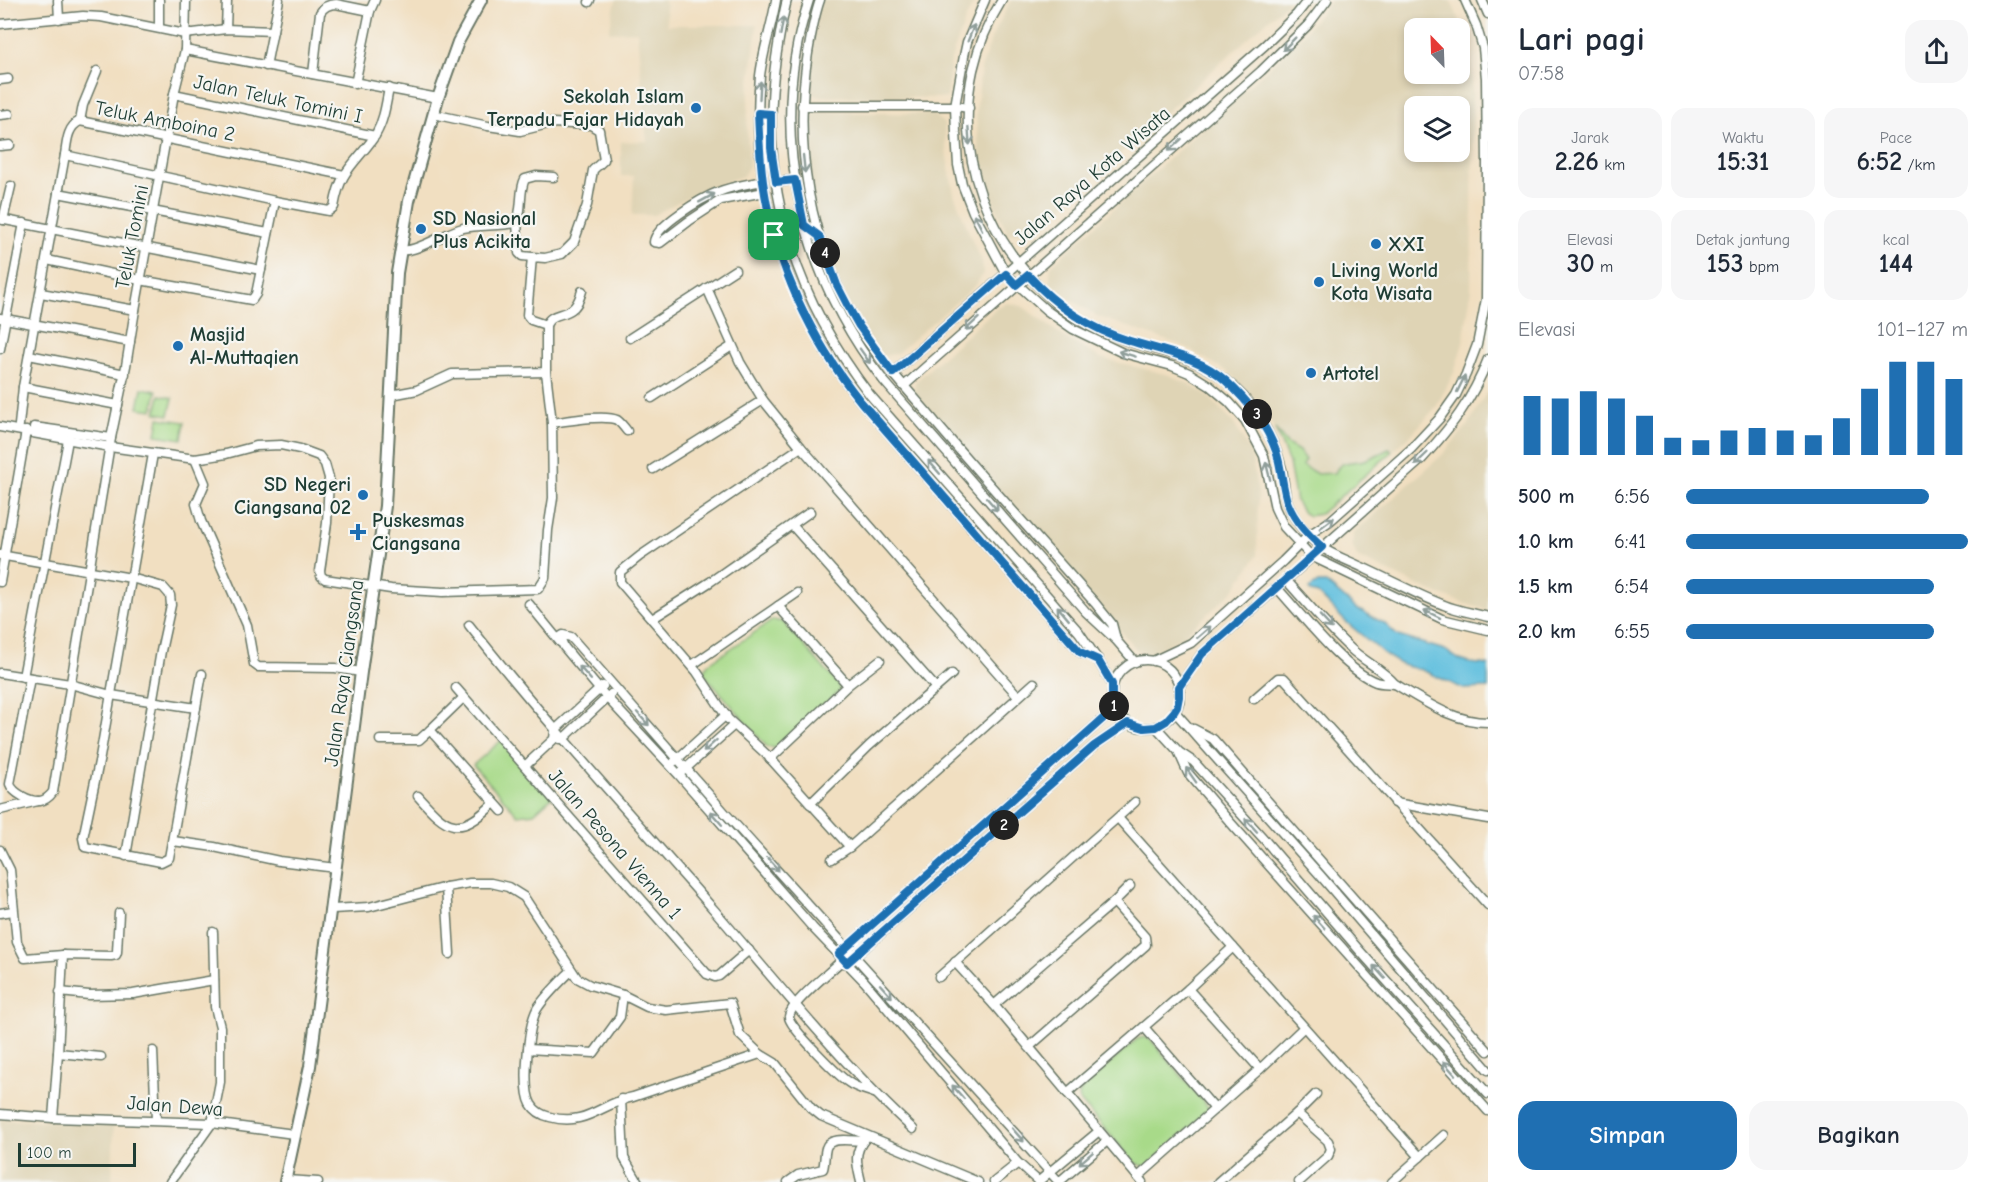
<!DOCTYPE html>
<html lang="id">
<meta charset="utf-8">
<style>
:root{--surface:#fff;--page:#f6f6f7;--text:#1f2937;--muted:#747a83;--accent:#1f6fb2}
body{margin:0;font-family:"Comic Neue",sans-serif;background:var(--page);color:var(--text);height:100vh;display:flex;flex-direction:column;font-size:22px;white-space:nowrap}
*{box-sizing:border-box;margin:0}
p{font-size:20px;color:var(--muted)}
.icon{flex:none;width:33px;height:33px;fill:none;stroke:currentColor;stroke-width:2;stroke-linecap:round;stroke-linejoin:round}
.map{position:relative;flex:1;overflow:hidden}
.panel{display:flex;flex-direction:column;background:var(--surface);width:510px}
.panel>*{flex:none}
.needle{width:39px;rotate:337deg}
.controls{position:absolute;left:1404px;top:18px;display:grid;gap:12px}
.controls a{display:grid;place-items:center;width:66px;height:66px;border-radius:12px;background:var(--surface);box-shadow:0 3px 9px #0003;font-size:30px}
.scale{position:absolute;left:18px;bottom:15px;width:118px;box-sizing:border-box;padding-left:6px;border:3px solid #1f3d34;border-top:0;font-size:16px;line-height:21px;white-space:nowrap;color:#1f3d34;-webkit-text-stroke:4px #f6f6f2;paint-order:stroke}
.pin{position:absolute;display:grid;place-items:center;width:51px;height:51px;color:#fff;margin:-26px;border-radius:12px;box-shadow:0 3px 9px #0006}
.km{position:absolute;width:30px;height:30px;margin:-15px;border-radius:50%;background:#222;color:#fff;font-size:16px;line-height:30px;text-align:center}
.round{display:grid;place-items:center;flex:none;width:63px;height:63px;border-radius:18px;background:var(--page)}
.headline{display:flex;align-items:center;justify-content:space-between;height:102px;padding:0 30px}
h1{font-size:33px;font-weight:700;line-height:45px}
.figures{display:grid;grid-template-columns:repeat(3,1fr);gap:9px;height:102px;padding:6px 30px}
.figures div{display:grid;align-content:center;border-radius:15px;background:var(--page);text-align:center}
.figures b{font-size:26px;font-weight:700}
.figures small{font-size:16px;font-weight:400}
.figures p{font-size:16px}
.chart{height:168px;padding:12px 30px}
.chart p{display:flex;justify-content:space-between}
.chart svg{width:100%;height:108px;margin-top:6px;stroke:var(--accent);stroke-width:6}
.cta{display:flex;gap:12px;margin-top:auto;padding:12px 30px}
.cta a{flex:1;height:69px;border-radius:18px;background:var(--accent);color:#fff;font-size:24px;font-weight:700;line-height:69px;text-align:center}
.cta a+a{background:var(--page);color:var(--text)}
ul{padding:0 30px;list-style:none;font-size:20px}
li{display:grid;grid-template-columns:96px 72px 1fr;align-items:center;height:45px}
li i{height:15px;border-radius:8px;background:var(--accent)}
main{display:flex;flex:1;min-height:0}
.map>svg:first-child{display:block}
.built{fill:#dfd4b5;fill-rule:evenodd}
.green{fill:#a8da89;stroke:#648c5e;stroke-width:1.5}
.water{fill:#60bfde;stroke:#407e89;stroke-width:1.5}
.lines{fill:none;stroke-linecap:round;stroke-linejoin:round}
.minor-casing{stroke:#687665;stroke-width:11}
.major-casing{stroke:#687665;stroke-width:14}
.minor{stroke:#fff;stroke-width:8}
.major{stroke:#fff;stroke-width:10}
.oneway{stroke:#8f9e9a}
.route-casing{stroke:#fff;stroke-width:12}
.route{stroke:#1f6fb2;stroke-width:8}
.poi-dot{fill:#1f6fb2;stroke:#f6f6f2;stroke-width:2}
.labels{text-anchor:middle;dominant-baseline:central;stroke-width:4.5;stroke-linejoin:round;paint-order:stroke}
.poi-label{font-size:20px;font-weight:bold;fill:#1f3d34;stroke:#f6f6f2;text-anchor:start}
.street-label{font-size:20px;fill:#1f3d34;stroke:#f6f6f2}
</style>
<main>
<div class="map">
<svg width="1488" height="1182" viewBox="0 0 1488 1182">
<rect width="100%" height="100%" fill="#f6f6f2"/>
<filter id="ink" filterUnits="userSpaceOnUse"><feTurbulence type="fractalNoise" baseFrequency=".0167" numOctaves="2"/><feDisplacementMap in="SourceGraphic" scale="12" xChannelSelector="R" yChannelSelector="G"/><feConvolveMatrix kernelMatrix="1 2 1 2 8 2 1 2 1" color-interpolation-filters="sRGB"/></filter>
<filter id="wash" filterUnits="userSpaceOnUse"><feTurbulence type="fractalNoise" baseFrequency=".008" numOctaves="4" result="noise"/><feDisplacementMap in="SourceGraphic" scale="24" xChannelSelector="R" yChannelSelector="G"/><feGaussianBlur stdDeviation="1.35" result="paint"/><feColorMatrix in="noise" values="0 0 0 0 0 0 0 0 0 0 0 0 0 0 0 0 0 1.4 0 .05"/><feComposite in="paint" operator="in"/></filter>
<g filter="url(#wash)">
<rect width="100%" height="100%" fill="#f1dfc1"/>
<g class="built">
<polygon points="616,0 665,0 667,25 757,25 749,90 747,127 749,165 743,176 701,190 654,215 632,215 634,176 621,176 621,142 647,141 637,31 609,32"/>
<polygon points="820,0 975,0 966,18 951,59 947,98 817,96 808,90 803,78"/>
<polygon points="1011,0 1290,0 1036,230 1008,234 990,195 979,154 976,113 981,69 992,37"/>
<path d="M1331,0H1450L1465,32L1472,74L1473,135L1471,292L1463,343L1454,373L1436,407L1410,436L1320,514L1309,516L1303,513L1296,502L1289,463L1275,429L1256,400L1230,373L1183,346L1097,316L1050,286V276L1051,266L1295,44ZM1414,28H1460V74H1414ZM1414,106H1460V152H1414Z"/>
<polygon points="818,112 934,114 944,124 947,158 954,194 974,245 982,261 983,273 976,285 897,353 885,356 876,352 849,309 814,222 804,129 808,119"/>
<polygon points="1007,303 1022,306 1064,337 1100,358 1169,375 1191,385 1211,399 1234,424 1251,454 1258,493 1257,556 1234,590 1182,637 1149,654 1137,650 914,395 915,382 997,308"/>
<polygon points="1488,390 1488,610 1466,604 1430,591 1357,557 1352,544 1354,533 1442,455 1468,425"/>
<polygon points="0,1120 114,1122 112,1182 0,1182 4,1172"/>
</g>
<g class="green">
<polygon points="142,388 157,391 153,410 138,408"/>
<polygon points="160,395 173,398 169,415 156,413"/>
<polygon points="159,418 185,422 182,439 156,435"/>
<path d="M1275,429L1287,444L1299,451L1305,460L1302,465L1317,474L1335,473C1340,459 1354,463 1365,460C1373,457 1381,453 1389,449L1392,452L1320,514L1309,516L1303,513L1296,502L1289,463Z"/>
<polygon points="773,620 783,622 839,685 840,691 778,748 767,747 705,675 704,671 708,664"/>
<polygon points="503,739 553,796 534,813 518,815 473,765"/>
<polygon points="1144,1037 1151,1040 1209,1108 1207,1113 1146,1167 1135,1163 1080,1101 1079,1095 1082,1089 1137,1039"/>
</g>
<polygon class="water" points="1318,583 1326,583 1357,609 1384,623 1398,636 1445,650 1460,660 1470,663 1488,665 1488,688 1464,689 1422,670 1402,665 1387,656 1346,622 1318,594 1311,592 1309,589"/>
</g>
<g filter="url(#ink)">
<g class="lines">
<defs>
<g id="minor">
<polyline points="58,0 59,19"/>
<path d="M776,0C772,25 763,50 760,76C749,193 788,311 861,402L1080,652L1098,659"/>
<path d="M787,0C782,19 779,39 776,58C758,184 793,295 870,395L1079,632L1098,660L1112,684"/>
<path d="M809,0C766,131 800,274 884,381L1086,612L1116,640L1135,662"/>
<path d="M820,0C814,17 811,35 808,53C793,146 809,242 857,324C879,360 909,391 936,423C988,484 1042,543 1095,603L1112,624L1116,639"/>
<polyline points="985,0 967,42 964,56 955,106 956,133 958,165 962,184 973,212 1006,274 1046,310 1073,329 1123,353 1172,366 1189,373 1210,386 1229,402 1245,420 1264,456 1275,508 1284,527 1311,556 1442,619 1488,630"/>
<path d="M1002,0C946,89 961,200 1030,277C1043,292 1060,309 1078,319C1093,327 1111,335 1128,341C1161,352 1195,356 1224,379C1252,400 1273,434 1282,469C1284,480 1284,493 1288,504C1294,520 1308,537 1321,547C1334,556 1352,562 1366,569C1392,581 1418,595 1444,605C1458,611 1474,613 1488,617"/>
<polyline points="1482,0 1488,14"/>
<polyline points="589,2 590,0"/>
<polyline points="0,24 83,16 101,17 185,34 226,29 273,31"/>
<polyline points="159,27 159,0"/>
<polyline points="226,29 227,0"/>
<polyline points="185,50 186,0"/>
<polyline points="266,66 279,0"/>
<path d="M313,74L320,13C324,6 329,4 336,4L370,11"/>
<polyline points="0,80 8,79"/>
<polyline points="355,84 370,11 375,0"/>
<polyline points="174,94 375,136"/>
<polyline points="802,106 955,106 969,108"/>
<polyline points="0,115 9,114"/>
<polyline points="80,121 83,105 97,71"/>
<polyline points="0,146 10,145"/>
<path d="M65,155L275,201L329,211L334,207C336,196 338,186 344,176C353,161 367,149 376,134C384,120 386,104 389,88"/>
<path d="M763,181C748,184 732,186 718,192C702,198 655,226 654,242L660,243L689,221L721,200L765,192"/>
<polyline points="776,182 794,180"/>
<polyline points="58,193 268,233"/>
<polyline points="0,219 261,270"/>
<polyline points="3,220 11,186"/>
<polyline points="517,222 519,253 522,256 532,257"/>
<path d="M401,250C416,253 446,232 463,228C479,225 498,226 515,223C524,213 518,192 525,179L536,176L554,177"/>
<polyline points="47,260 140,280 252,300 256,294 275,201"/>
<polyline points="707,288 740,362 763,400 801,447 1018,696"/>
<polyline points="41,293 135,310"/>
<polyline points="0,318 130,342"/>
<path d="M546,325C551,313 563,316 572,309C578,305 580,297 582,291"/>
<polyline points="630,338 735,270"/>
<polyline points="0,349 24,223"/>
<polyline points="29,355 125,374"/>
<polyline points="893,373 1265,45 1297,14 1308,0"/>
<polyline points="904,386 1261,71 1308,25 1327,0"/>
<polyline points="23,387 118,405"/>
<polyline points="391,395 417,390 452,374 546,372 546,325 531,320 527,315 532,257 545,258 562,254 574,242 587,205 593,170 604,160 599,130 591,125 552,123 520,131 488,126 433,114"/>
<polyline points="652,398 732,346"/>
<path d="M552,423C566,421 605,414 617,420C621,423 624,427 627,431"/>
<path d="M19,425L23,387L65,155C67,142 67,127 80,121L344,175"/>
<polyline points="0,427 110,447 195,459 226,454 256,446 281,445 300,449 319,456 325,464 329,478 327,523 320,571 321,576 325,579 391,589 443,592 538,589 545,578 548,530 553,498 552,423 546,372"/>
<polyline points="34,427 111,438"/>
<polyline points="801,447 640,556 620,572 620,582 697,672 728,719 767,755 850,847"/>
<polyline points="153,454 100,757 83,838 85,847 161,862 169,858 202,674"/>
<polyline points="195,459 205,483 196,504 201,521 247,625 254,664 258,667 335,668 361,672"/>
<polyline points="653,469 763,400"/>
<polyline points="792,525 936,688"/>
<polyline points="0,555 131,578 163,587 170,595 171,605 161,651 126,856"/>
<polyline points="0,582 26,431"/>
<path d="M1277,588C1301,614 1344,670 1376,682C1382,684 1389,683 1395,684C1382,669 1365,662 1351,649C1328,628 1307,603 1286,580"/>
<polyline points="529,604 560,642"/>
<polyline points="778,606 848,685"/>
<polyline points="652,619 710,582 810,512"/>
<path d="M469,625C547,724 632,816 715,911C779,985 841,1063 913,1129"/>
<circle cx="1146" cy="694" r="34"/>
<polyline points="1153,661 1191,643 1283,561 1309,535 1330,521 1411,449 1439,419 1456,395 1466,374 1477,345 1486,299 1487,163 1486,78 1483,48 1476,25 1465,0"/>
<polyline points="692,665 797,593"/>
<polyline points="0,673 70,684 111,695 196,708"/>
<polyline points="23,677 68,440"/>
<path d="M30,678L10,784C13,793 30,802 40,801C46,800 50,796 53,792L111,438L126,366L135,310L174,94L185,50L438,98"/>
<path d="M1395,684C1424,701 1453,722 1488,722"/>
<path d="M1179,687L1201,655L1421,460C1451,427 1472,401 1488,359"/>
<polyline points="456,688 707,974 715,977 719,976 749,950"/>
<polyline points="1254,699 1278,678 1284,678 1488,905"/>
<polyline points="1175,712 1320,875 1488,1070"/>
<polyline points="1156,727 1179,752 1194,762 1263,838 1360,951 1488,1094"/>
<polyline points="1194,729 1213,739 1488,1051"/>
<polyline points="430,730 464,697"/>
<polyline points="560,739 563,739 611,694"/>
<polyline points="380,740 419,740 430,730 502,811"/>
<polyline points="1179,753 1188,773 1230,822 1488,1111"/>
<polyline points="770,759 848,685 880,660"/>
<polyline points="675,761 726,715"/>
<polyline points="525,766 554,739 555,730 603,686"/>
<polyline points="683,771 734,725"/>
<path d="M418,796C447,829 459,838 494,803"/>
<polyline points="1395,803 1488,819"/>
<polyline points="810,804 869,746 952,674"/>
<polyline points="0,810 38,801"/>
<polyline points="1118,818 1420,1157"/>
<polyline points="173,841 214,847 279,861 336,868"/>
<polyline points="0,850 10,870 17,942 25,958 63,955 111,956 116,955 117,952 119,913"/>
<polyline points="832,859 850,847 1034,683"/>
<polyline points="446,887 450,954"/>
<polyline points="332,909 369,907 446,887 470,883 491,883 508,887 524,897 577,978 590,985 623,995 647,1007 666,1010 730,1003 740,1035 760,1054 775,1063 811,1108 821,1116 978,1182"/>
<polyline points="0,913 13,911"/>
<polyline points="844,950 1115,708"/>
<polyline points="955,962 994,1005 1142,1182"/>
<path d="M571,971C560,982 546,995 537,1009C528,1026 522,1088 531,1104C535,1111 542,1115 550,1117C587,1127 601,1103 633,1097L760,1054"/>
<polyline points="939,977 1135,802"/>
<polyline points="1188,989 1260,1069"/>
<polyline points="60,992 89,995 133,994 214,980"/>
<polyline points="994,1005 1114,902 1130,886"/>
<polyline points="1144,1027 1215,1109"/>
<polyline points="1029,1047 1146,945 1145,937 1114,902"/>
<polyline points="528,1049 594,1053 620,1017 623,995"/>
<polyline points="153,1051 156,1120"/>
<polyline points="58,1053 101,1057"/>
<path d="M874,1093C866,1090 856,1088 848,1082C839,1076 788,1026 789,1017C790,1003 828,974 839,963H847L1094,746L1128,723"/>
<polyline points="1067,1093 1188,989 1233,947"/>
<polyline points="621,1099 624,1158 638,1182"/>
<polyline points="1297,1113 1316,1094"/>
<polyline points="0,1114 53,1118 58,1053 63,955"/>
<polyline points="53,1118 212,1123 294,1134"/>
<polyline points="1138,1177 1260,1069 1303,1028"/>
<polyline points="286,1180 318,1182"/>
<polyline points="1039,1181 1099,1131"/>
<polyline points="170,1182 212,1123 220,1082 220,1027 215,1007 213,932"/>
<path d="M788,1182L798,1175L823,1169C825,1162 824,1155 826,1148C829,1136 853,1141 863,1141"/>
<path d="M861,1182C857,1165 853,1153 865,1139"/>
<polyline points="994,1182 1018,1163"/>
<polyline points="1039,1182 1018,1163 865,982 813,928 679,775 599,689 564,647 560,637 563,635 571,637 725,813 1059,1182 1107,1141"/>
<polyline points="1218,1182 1297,1113 1328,1141 1331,1149 1328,1156 1299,1182"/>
<polyline points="1392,1182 1444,1135"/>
</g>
<polyline id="major" points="285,1182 310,1066 361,672 385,506 397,273 409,201 438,98 458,42 481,0"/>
</defs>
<use href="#minor" class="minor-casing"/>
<use href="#major" class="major-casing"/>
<use href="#minor" class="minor"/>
<use href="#major" class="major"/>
</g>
<defs><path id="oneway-shaft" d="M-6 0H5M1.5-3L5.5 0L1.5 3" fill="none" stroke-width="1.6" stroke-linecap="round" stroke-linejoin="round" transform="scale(1.5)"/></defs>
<g class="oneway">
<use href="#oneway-shaft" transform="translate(782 26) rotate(-80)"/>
<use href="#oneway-shaft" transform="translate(971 33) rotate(-68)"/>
<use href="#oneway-shaft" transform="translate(1289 44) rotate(135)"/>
<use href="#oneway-shaft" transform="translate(760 90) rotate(-87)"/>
<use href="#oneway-shaft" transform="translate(969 136) rotate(86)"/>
<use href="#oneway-shaft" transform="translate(1175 145) rotate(138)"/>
<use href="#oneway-shaft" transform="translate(804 164) rotate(84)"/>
<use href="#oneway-shaft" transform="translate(707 198) rotate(-29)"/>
<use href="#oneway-shaft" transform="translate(978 222) rotate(-117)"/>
<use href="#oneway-shaft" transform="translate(972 324) rotate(138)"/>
<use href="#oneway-shaft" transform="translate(1127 354) rotate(-163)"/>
<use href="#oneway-shaft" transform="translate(865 356) rotate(55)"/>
<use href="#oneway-shaft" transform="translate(1461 384) rotate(-64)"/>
<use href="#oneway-shaft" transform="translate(1421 459) rotate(136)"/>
<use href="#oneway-shaft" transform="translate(934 467) rotate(-131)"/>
<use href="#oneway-shaft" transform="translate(1268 471) rotate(-104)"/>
<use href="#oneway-shaft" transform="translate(992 504) rotate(49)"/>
<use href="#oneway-shaft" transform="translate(1327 523) rotate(-37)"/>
<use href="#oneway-shaft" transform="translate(1063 613) rotate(-130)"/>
<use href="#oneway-shaft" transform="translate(1432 614) rotate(-154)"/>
<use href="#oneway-shaft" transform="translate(1326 622) rotate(47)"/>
<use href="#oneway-shaft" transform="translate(1204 632) rotate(-41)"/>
<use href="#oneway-shaft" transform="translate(585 673) rotate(-131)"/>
<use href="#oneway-shaft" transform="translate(643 719) rotate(48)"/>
<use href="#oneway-shaft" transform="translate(710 746) rotate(138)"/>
<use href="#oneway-shaft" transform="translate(1191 775) rotate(-125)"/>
<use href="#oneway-shaft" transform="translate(716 818) rotate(-131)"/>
<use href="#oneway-shaft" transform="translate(1251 825) rotate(-132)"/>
<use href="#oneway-shaft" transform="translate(773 864) rotate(49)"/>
<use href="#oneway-shaft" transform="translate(1319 922) rotate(-132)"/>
<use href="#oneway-shaft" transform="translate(1379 972) rotate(-132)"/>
<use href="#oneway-shaft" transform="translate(886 991) rotate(48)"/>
<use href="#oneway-shaft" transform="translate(1449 1068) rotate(-132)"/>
<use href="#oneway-shaft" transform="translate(958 1092) rotate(-131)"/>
<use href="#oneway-shaft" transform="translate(1018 1135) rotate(49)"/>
<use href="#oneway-shaft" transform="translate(1086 1158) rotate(139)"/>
</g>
</g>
<g class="lines" filter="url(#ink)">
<defs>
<path id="route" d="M758,113L771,114V148L776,182L795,180L804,225L819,236L837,285L850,310L859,326L893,373L1006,274L1016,285L1028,275C1056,306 1090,329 1130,341C1163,351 1200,357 1226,381C1248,401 1266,423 1276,451C1282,468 1282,488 1288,504C1295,522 1308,535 1322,547L1202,654L1179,687V697L1177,707L1174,712L1166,721L1156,727L1144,728L1128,723L1094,746L847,963L839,954L1115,708L1112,700V684L1098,660L1080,652L861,402C810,339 775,263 763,182C760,159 759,136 758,113Z"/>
</defs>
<use href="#route" class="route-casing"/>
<use href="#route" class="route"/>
</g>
<g class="poi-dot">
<circle cx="696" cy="108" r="6"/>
<circle cx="421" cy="229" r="6"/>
<circle cx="1376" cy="244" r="6"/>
<circle cx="1319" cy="282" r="6"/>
<circle cx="178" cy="346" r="6"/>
<circle cx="1311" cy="373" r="6"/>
<circle cx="363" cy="495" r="6"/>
<path d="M355 523h6v6h6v6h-6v6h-6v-6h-6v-6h6z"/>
</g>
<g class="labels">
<g class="poi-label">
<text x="684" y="96" text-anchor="end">Sekolah Islam<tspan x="684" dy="23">Terpadu Fajar Hidayah</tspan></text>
<text x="433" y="218">SD Nasional<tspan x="433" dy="23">Plus Acikita</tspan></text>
<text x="1388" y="244">XXI</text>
<text x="1331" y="270">Living World<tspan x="1331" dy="23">Kota Wisata</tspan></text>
<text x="190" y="334">Masjid<tspan x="190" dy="23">Al-Muttaqien</tspan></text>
<text x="1323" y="373">Artotel</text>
<text x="351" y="484" text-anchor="end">SD Negeri<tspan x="351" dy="23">Ciangsana 02</tspan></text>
<text x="372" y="520">Puskesmas<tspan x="372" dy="23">Ciangsana</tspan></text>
</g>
<g class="street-label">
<text transform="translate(278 99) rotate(12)">Jalan Teluk Tomini I</text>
<text transform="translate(165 121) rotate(11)">Teluk Amboina 2</text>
<text transform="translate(1092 176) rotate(-41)">Jalan Raya Kota Wisata</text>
<text transform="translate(132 237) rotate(-79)">Teluk Tomini</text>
<text transform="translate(344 673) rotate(-82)">Jalan Raya Ciangsana</text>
<text transform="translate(615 844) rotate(49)">Jalan Pesona Vienna 1</text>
<text transform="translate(175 1106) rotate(4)">Jalan Dewa</text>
</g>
</g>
</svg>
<div class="controls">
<a><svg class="needle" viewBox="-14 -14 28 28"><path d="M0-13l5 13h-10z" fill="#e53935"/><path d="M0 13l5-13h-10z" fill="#747a83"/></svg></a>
<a><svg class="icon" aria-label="layers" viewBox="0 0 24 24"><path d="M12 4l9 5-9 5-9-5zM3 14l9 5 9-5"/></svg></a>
</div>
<div class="scale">100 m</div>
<div class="pin" style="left:774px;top:235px;background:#1e9e55"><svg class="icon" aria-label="arrive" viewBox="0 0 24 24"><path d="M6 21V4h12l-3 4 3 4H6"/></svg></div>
<b class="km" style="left:1114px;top:706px">1</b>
<b class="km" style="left:1004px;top:825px">2</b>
<b class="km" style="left:1257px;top:414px">3</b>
<b class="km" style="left:825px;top:253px">4</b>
</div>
<section class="panel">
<div class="headline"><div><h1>Lari pagi</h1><p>07:58</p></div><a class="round"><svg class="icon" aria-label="share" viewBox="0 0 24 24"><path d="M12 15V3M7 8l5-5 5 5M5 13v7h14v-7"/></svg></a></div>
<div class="figures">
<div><p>Jarak</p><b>2.26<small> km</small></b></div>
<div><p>Waktu</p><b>15:31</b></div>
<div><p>Pace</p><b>6:52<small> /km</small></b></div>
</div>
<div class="figures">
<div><p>Elevasi</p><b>30<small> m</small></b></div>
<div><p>Detak jantung</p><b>153<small> bpm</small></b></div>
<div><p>kcal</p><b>144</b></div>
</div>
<div class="chart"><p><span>Elevasi</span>101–127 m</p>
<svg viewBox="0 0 160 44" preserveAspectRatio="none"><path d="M5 44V20M15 44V21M25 44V18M35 44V21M45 44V28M55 44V37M65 44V38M75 44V34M85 44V33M95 44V34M105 44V36M115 44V29M125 44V17M135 44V6M145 44V6M155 44V13"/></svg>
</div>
<ul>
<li><b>500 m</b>6:56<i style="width:86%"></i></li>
<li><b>1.0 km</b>6:41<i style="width:100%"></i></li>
<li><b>1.5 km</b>6:54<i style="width:88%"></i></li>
<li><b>2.0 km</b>6:55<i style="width:88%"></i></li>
</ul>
<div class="cta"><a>Simpan</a><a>Bagikan</a></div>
</section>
</main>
